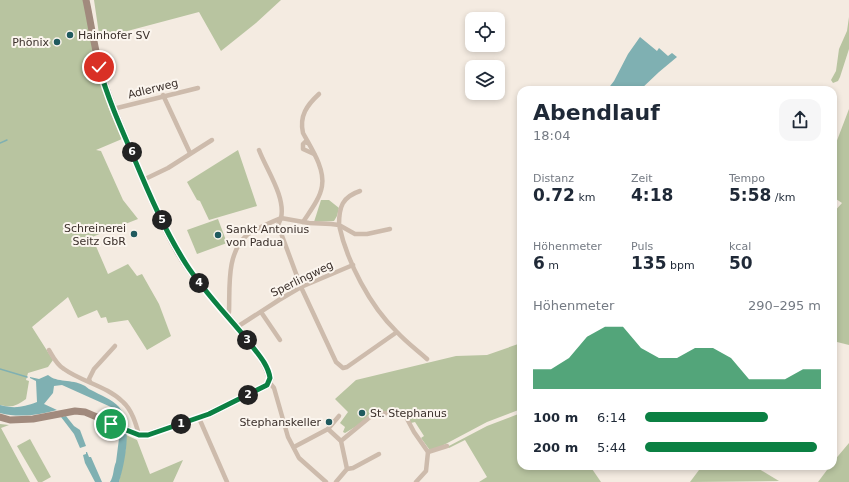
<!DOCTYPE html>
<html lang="de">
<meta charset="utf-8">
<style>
:root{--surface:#fff;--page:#f6f6f7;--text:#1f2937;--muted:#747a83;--accent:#0b8043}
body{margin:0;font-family:"DejaVu Sans",sans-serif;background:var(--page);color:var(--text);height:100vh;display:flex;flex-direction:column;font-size:15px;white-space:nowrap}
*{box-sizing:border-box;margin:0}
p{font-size:13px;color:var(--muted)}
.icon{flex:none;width:22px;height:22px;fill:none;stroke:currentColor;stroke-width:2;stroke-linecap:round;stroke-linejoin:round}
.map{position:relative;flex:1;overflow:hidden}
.sheet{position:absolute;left:517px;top:86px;width:320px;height:384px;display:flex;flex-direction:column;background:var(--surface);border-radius:12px;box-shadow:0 2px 6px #0003}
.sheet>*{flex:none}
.tools{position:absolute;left:465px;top:12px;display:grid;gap:8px}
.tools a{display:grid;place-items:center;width:40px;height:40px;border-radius:8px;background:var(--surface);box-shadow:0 2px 6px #0003;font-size:20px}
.pin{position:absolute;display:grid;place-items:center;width:34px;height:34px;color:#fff;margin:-17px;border:2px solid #fff;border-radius:50%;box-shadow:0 1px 4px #0007}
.km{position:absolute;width:20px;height:20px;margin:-10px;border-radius:50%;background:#222;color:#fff;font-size:11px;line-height:20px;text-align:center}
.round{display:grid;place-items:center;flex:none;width:42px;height:42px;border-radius:12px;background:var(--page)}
.overview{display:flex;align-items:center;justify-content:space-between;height:68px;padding:0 16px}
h1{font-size:22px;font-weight:600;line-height:30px}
.metrics{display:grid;grid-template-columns:repeat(3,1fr);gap:6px;height:68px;padding:4px 16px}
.metrics div{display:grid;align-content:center}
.metrics b{font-size:17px;font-weight:600}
.metrics small{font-size:11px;font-weight:400}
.metrics p{font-size:11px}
.chart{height:112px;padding:8px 16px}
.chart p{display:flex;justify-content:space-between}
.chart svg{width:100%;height:72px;margin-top:4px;fill:var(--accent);opacity:.7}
ul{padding:0 16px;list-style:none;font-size:13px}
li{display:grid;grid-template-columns:64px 48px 1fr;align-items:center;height:30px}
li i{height:10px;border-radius:5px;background:var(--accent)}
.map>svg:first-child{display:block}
.green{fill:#b8c4a0}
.water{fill:#7fb0b2}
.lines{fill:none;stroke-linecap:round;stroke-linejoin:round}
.stream{stroke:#7fb0b2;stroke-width:1.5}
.street{stroke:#cdbbac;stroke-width:4.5}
.secondary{stroke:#a18a7d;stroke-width:7}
.route-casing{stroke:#fff;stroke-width:8}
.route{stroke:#0b8043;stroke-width:5}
.poi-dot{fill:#1f5a5e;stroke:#fbf5ee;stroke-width:1.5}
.labels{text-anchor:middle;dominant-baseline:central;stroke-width:4;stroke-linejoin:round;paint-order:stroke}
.poi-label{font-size:11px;fill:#3b302b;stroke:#fbf5ee;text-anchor:start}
.street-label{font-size:11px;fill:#3b302b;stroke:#fbf5ee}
</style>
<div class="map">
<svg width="849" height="482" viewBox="0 0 849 482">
<rect width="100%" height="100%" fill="#f4ebe1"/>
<g class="green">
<path d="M0,0H83L109,104L108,106L122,139L96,150L101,151L123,200L138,219L92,237L108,274L128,264L137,276L142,274L159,304L171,336L147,350L128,320L108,323L106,317L101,318L97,310L78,318L68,297L32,327L53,360L48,367L28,373L26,380L29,381L26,399C16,406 12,408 0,405Z"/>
<polygon points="94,0 281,0 256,23 221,51 199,12 101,38 102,37 101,34 99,34"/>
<polygon points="849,17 849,49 840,77 838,81 833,83 831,80 836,71 839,49 847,31"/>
<polygon points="849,109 849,345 833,341 833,213 842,203 836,199 833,200 833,151"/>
<polygon points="238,150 257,206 209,220 200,201 197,200 187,182"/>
<polygon points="321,200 329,200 339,208 337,216 334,221 314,222"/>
<polygon points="218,219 227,243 197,254 187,230"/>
<polygon points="521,343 521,409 487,422 438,448 433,449 429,449 421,438 424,436 415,422 411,423 405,410 379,412 375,409 360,424 345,433 343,432 345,427 340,423 348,412 335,399 356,380 456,356 487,355"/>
<polygon points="521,413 521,466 590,466 601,482 479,482 487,477 465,440 449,448 447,447 487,426"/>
<polygon points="0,424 9,425 1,428 30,482 0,482"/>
<polygon points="126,435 137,440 150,474 183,460 173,482 119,482 126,447"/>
<polygon points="30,439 51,477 42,482 38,482 17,446"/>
<polygon points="849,443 849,482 818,482 830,466 833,466 833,462"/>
<polygon points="702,466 754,466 779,481 690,482"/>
</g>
<g class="water">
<polygon points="640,37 657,51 659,48 668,56 672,53 677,57 659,72 640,90 607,90 614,81 628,54"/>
<path d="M48,375C57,383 72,379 83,385C86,386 88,389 91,390C100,395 112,399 119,407C133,424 125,463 119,482H110C114,476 113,469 116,462L121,423L117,413L111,407L62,385L54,386L53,393L44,404L57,410C39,415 19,418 0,413V405C15,409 23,407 37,402L36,381L30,378V377L39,379Z"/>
<polygon points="66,416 74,426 80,430 86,446 80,448 74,434 61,417"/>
<polygon points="86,452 87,452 89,457 91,457 102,482 95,482 85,463 83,455 86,454"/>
</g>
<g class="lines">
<g class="stream">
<polyline points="0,143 7,140"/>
<polyline points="0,369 27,377"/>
</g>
<g class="street">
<polyline points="163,95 190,153"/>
<polyline points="113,109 198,88"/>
<polyline points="308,143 305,142 303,144 303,149 314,154"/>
<polyline points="143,180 168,168 212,140"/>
<path d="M360,191C342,197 339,207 339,225L355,234H367L390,229"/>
<path d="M303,222C310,211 320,199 322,186C325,168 311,148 303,133C299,116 307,105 319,94"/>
<polyline points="261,312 280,340"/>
<path d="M227,316L229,312C230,288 226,253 247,235C257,228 270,223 281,218C286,197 266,169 259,150"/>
<polyline points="237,327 279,300 301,287 353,265"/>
<path d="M397,332L347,367L343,368L336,362L301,287L278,225L281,218L309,223L331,224L339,225C347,262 370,306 397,332C406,342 417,350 427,359"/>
<path d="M49,350C53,357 57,365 64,369C82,382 107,386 123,402C132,410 136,424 139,435"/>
<polyline points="90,382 89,379 94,369 115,346"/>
<polyline points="269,382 274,388 288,437 299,458 326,482"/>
<polyline points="199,418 227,482"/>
<polyline points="328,429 341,441"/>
<polyline points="294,447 328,429 339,416"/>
<polyline points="428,452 447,446"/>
<polyline points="347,469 353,468 379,454"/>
<polyline points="336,482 347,469 341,441 370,417 377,414 402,412 405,415 414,432 428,452 426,471 416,482"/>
</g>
<path class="secondary" d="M0,417L10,420L33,419L75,411L85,412L139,435H147L209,414L267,385L270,379C267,356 225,315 210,296C198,282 187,268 178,252C159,219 144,183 130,148C119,122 107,96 100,68C94,46 91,23 86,0"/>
</g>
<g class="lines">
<defs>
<path id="route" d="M99,67C108,99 121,128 134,158C149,194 165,231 186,264C204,292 228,316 249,342C257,353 268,364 270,378L267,385L209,414L148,435H139L111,424"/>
</defs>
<use href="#route" class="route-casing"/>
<use href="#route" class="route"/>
</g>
<g class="poi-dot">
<circle cx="70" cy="35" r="4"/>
<circle cx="57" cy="42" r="4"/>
<circle cx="134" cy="234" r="4"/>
<circle cx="218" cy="235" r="4"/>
<circle cx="362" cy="413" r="4"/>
<circle cx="329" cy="422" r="4"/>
</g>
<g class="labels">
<g class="poi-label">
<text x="78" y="35">Hainhofer SV</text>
<text x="49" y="42" text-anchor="end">Phönix</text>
<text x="126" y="228" text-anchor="end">Schreinerei<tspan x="126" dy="13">Seitz GbR</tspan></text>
<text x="226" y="229">Sankt Antonius<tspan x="226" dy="13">von Padua</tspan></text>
<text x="370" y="413">St. Stephanus</text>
<text x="321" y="422" text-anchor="end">Stephanskeller</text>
</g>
<g class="street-label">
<text transform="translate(153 89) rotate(-14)">Adlerweg</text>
<text transform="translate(302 279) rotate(-26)">Sperlingweg</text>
</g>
</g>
</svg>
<div class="tools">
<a><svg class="icon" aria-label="locate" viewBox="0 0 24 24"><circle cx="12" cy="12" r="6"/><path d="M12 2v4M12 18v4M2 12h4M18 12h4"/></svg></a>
<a><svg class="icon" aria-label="layers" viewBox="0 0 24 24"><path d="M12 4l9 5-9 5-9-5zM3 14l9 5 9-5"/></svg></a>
</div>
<div class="pin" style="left:111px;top:424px;background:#1e9e55"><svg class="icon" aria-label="arrive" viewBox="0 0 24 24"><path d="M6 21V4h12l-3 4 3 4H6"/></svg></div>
<div class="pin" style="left:99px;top:67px;background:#d93025"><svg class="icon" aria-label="check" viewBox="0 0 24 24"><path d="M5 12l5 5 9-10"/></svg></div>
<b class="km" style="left:181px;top:424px">1</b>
<b class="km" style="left:248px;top:395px">2</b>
<b class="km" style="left:247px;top:340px">3</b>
<b class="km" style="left:199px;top:283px">4</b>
<b class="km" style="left:162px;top:220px">5</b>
<b class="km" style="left:132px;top:152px">6</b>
<section class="sheet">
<div class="overview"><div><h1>Abendlauf</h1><p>18:04</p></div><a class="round"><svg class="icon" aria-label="share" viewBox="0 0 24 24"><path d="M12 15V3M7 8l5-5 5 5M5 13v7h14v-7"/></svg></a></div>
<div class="metrics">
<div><p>Distanz</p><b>0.72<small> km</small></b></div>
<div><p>Zeit</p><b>4:18</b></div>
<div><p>Tempo</p><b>5:58<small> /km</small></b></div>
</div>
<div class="metrics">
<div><p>Höhenmeter</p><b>6<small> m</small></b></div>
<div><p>Puls</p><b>135<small> bpm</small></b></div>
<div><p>kcal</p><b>50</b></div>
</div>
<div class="chart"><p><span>Höhenmeter</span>290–295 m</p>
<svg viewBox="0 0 160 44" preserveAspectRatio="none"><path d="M0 44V32L10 32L20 25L30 12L40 6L50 6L60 19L70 25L80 25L90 19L100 19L110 25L120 38L130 38L140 38L150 32L160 32V44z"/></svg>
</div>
<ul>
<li><b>100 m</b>6:14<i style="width:70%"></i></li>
<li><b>200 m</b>5:44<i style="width:98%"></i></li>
</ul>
</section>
</div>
